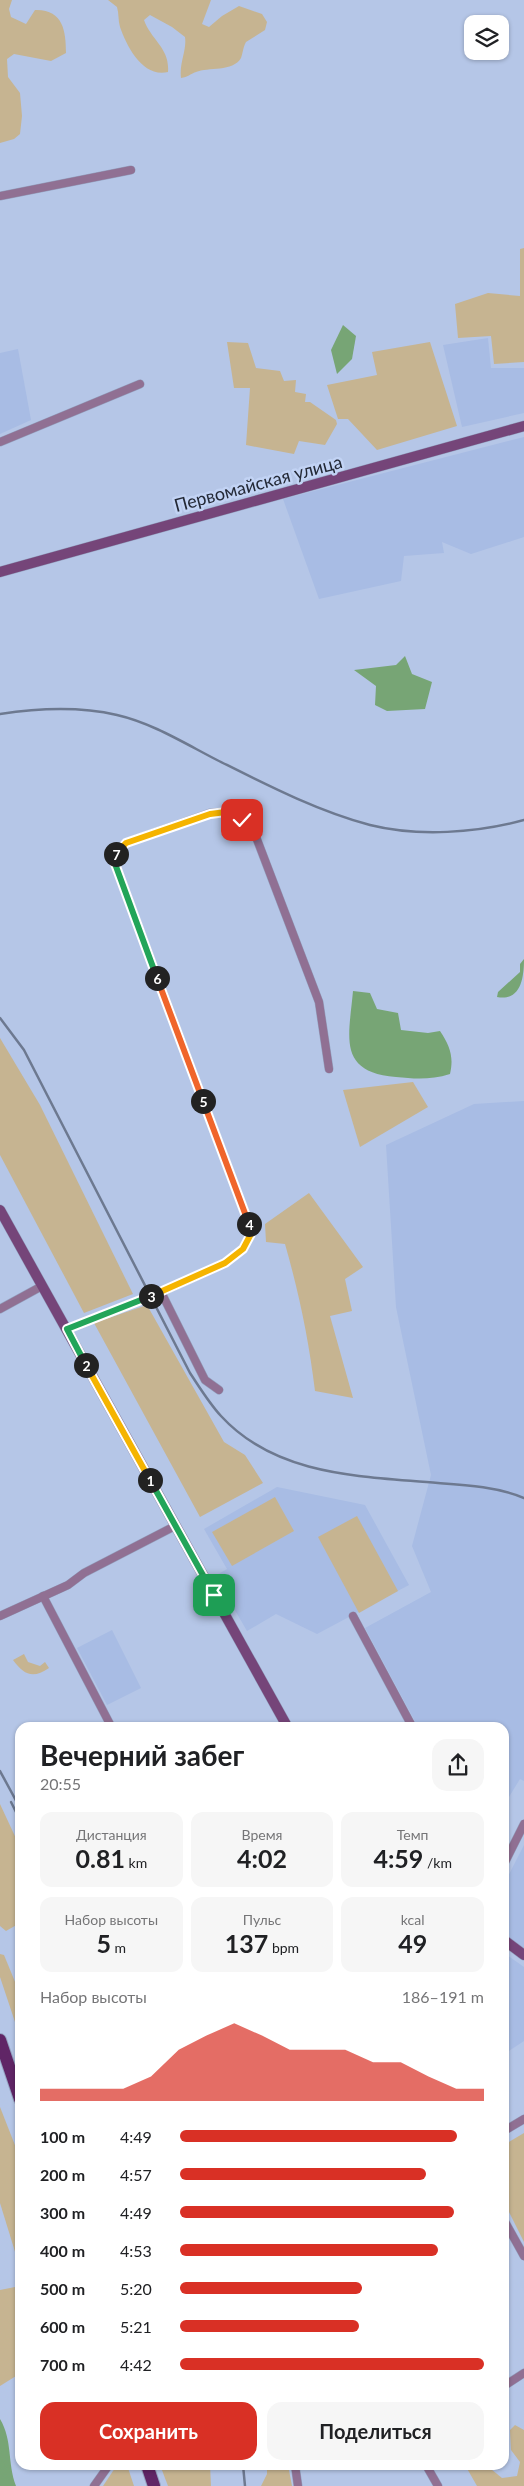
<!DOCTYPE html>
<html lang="ru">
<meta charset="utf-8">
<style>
:root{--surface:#fff;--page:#f6f6f6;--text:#202124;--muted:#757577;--accent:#d93025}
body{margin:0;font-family:Lato,sans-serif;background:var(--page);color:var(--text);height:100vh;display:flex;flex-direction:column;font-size:19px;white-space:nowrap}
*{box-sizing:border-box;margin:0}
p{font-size:16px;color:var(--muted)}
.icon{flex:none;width:28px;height:28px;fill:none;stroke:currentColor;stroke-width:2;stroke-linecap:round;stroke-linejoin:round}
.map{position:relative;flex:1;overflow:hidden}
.sheet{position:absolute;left:15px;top:1722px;width:494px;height:748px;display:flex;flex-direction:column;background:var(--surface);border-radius:15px;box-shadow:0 1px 4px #0004}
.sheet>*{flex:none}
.controls{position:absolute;left:464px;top:15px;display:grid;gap:10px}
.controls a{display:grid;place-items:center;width:45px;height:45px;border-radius:10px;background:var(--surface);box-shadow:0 1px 4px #0004;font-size:25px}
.pin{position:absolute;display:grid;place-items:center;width:42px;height:42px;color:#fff;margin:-21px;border-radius:10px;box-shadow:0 2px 8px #0006}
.km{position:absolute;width:25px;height:25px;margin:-12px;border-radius:50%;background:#222;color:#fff;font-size:14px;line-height:25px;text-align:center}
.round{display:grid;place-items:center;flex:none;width:52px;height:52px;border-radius:15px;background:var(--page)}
.headline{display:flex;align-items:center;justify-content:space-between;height:85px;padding:0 25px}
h1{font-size:28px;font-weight:700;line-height:38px}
.stats{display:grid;grid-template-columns:repeat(3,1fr);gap:8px;height:85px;padding:5px 25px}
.stats div{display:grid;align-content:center;border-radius:12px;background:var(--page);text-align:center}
.stats b{font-size:25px;font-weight:700}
.stats small{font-size:14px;font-weight:400}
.stats p{font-size:14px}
.chart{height:140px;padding:10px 25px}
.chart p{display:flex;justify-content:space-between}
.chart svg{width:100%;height:90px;margin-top:5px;fill:var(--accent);opacity:.7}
.action{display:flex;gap:10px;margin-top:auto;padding:10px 25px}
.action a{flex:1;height:58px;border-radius:15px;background:var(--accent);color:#fff;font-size:20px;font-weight:700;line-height:58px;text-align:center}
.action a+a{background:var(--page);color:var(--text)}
ul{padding:0 25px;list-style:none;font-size:16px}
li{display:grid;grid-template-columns:80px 60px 1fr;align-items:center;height:38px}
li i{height:12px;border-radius:6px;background:var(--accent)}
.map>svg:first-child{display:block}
.built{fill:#a8bce4}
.green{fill:#c6b491}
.water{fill:#77a575}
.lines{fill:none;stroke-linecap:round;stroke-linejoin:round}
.street-casing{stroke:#95a3c0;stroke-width:9}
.secondary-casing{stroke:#95a3c0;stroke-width:11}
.primary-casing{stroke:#95a3c0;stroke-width:14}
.street{stroke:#907093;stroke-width:8}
.secondary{stroke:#754579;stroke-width:10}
.primary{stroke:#602566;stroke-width:12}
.rail{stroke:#6d7990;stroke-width:2.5}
.split-1-casing{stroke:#fff;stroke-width:10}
.split-2-casing{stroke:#fff;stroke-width:10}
.split-3-casing{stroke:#fff;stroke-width:10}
.split-4-casing{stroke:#fff;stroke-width:10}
.split-5-casing{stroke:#fff;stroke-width:10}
.split-6-casing{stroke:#fff;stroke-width:10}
.split-7-casing{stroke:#fff;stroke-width:10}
.split-8-casing{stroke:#fff;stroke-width:10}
.split-1{stroke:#22a559;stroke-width:6}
.split-2{stroke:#f5b400;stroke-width:6}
.split-3{stroke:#22a559;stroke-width:6}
.split-4{stroke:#f5b400;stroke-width:6}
.split-5{stroke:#f0652b;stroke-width:6}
.split-6{stroke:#f0652b;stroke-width:6}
.split-7{stroke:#22a559;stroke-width:6}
.split-8{stroke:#f5b400;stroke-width:6}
.labels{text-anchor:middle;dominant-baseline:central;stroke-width:5;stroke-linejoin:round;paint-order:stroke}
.street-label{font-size:18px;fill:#232936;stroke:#c2d3f4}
</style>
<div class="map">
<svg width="524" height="2486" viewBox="0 0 524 2486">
<rect width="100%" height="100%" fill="#b5c6e7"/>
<g class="built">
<polygon points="488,338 491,368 524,368 524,413 462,427 443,345"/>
<polygon points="18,349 31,420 0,434 0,353"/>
<polygon points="524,437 524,537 471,554 442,542 444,553 404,556 401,581 319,599 283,499"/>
<polygon points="524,1101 524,1781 520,1779 504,1805 504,1728 418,1727 365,1628 431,1592 412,1546 431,1475 396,1307 386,1145 474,1104"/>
<polygon points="277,1487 365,1505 409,1585 317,1634 276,1614 247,1631 215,1576 227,1569 204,1529"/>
<polygon points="112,1630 141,1688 107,1705 77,1648"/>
<polygon points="524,1845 524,1949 504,1935 504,1884"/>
<polygon points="504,1953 524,1967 524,2041 504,2054"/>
</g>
<g class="green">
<path d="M0,0H12L9,9L11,17L26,24L35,10C63,9 66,31 66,53L51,61L14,54L7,59L8,77L20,93L22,116L20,134L14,139L0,143Z"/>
<path d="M108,0H211L202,24L209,27L222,16L239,6L262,14L267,22L265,30L246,42C243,47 243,53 241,58C233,72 208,67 196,72C190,74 188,77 181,78C179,63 187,50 185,37L172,27L150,15L144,20C151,40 170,48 168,72C143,78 127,47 120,27C118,20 119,14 117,7Z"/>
<polygon points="524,248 524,362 494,364 491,336 458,338 455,304 488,293 520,296 520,249"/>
<polygon points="227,342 248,343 256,368 280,371 284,381 296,380 295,392 306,394 305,402 310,402 336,420 337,424 325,445 299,441 294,454 246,445 250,388 234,388"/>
<polygon points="430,342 457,426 377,450 348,419 338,419 327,385 377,375 372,352"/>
<polygon points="0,1038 40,1105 133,1294 84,1313 0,1155"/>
<polygon points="413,1082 428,1107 360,1147 343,1090"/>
<path d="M309,1193L363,1267L345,1279L352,1311L330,1316L353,1398L315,1391C309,1341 299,1293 285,1244L266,1242L265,1224Z"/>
<polygon points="147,1305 224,1442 245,1455 263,1483 200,1517 94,1323"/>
<polygon points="275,1497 294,1531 232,1566 212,1532"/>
<polygon points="357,1516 398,1591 359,1613 318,1537"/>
<path d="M24,1654L28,1662L40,1666L45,1662L49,1668C33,1679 24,1675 13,1660Z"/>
<polygon points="0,1804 20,1847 20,1923 6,1931 0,1926"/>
<polygon points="0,1954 4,1955 20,1994 20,2037 0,1977"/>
<polygon points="0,2107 20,2158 20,2268 0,2203"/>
<polygon points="524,2133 524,2242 504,2202 504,2145"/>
<polygon points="20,2286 20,2371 16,2376 0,2386 0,2290"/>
<polygon points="515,2425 524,2430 524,2486 477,2486 465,2465 486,2465 502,2478 517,2476 520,2462 511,2450 510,2430"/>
<polygon points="117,2465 127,2465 134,2486 103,2486"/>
<polygon points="160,2465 210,2465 211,2486 168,2486"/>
<polygon points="267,2465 288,2465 292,2486 261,2486 267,2474"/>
</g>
<g class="water">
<polygon points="343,325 356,336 352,359 337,374 331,350"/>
<polygon points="405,656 412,674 432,682 425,709 387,711 375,705 376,686 354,670 396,665"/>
<path d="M524,959C524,975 522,1002 497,997L498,992L520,972V964Z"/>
<path d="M353,991L370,993L377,1009L398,1013L401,1030L428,1033L440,1031C450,1046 454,1057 450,1074C431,1080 415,1079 396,1077C337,1072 349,1037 353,991Z"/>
<path d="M0,2419C13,2441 7,2462 16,2486H0Z"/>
</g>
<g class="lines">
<defs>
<g id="street">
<polyline points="0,196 131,170"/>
<polyline points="0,442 140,384"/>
<polyline points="161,1292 205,1380 219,1390"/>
<polyline points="0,1309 42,1286"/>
<polyline points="67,1329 161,1292 225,1263 243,1249 252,1232 114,861 117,851 126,843 210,813 226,812 253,829 319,1002 329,1069"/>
<polyline points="43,1596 112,1728"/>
<polyline points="0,1616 68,1585 84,1573 175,1526"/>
<polyline points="353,1616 413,1728"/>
<polyline points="504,1864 524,1824"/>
<polyline points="504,2131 524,2119"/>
<polyline points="504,2220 524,2256"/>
<polyline points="504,2386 524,2373"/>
<polyline points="295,2465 298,2486"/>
<polyline points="426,2465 438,2486"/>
<polyline points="94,2486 109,2465"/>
</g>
<g id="secondary">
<polyline points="0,572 524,426"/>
<polyline points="0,1210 288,1728"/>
<polyline points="504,1940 524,1955"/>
</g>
<g id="primary">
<polyline points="0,2040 20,2099"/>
<polyline points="147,2465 154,2486"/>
</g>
</defs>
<use href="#street" class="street-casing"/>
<use href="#secondary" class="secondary-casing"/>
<use href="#primary" class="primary-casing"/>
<use href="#street" class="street"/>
<use href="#secondary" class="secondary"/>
<use href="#primary" class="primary"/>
<g class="rail">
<path d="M0,714C39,708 78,706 117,715C152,723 184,743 217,760C265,784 317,811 370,825C418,837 477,833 524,820"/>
<path d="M0,1018L24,1050L190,1373C200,1388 209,1403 221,1416C277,1477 362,1476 438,1483C466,1485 498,1487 524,1498"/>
<polyline points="0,1771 20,1808"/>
<polyline points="11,1802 20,1820"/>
<polyline points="243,2465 245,2486"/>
</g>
</g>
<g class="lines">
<defs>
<polyline id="split-1" points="150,1480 214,1595"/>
<polyline id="split-2" points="86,1365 150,1480"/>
<polyline id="split-3" points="86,1365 67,1329 151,1296"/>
<polyline id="split-4" points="151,1296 225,1263 243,1249 252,1232 249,1224"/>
<polyline id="split-5" points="203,1101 249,1224"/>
<polyline id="split-6" points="157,978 203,1101"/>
<polyline id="split-7" points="116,854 114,861 157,978"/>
<polyline id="split-8" points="116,854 126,843 210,814 226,812 242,820"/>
</defs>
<use href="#split-1" class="split-1-casing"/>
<use href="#split-2" class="split-2-casing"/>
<use href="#split-3" class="split-3-casing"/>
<use href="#split-4" class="split-4-casing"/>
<use href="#split-5" class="split-5-casing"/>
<use href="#split-6" class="split-6-casing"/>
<use href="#split-7" class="split-7-casing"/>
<use href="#split-8" class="split-8-casing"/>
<use href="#split-1" class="split-1"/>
<use href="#split-2" class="split-2"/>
<use href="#split-3" class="split-3"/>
<use href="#split-4" class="split-4"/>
<use href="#split-5" class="split-5"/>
<use href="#split-6" class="split-6"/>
<use href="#split-7" class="split-7"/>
<use href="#split-8" class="split-8"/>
</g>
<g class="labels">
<g class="street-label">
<text transform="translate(258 483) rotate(-15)">Первомайская улица</text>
</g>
</g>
</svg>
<div class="controls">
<a><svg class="icon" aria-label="layers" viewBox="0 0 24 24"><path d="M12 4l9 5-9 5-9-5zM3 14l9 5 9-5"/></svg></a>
</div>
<div class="pin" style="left:214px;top:1595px;background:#1e9e55"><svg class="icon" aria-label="arrive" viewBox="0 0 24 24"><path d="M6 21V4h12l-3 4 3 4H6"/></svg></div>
<div class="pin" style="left:242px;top:820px;background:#d93025"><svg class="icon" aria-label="check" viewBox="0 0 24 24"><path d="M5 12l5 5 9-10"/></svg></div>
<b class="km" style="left:150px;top:1480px">1</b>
<b class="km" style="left:86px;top:1365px">2</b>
<b class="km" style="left:151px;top:1296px">3</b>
<b class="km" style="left:249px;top:1224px">4</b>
<b class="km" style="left:203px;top:1101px">5</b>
<b class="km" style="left:157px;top:978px">6</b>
<b class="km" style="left:116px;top:854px">7</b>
<section class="sheet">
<div class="headline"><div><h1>Вечерний забег</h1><p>20:55</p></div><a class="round"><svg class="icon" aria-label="share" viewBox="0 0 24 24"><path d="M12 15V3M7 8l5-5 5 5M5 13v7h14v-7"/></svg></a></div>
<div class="stats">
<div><p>Дистанция</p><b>0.81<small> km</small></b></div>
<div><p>Время</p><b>4:02</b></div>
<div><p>Темп</p><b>4:59<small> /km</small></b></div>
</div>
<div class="stats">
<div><p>Набор высоты</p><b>5<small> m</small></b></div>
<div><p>Пульс</p><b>137<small> bpm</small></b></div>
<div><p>kcal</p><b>49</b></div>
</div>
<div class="chart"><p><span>Набор высоты</span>186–191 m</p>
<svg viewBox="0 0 160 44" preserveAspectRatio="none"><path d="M0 44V38L10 38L20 38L30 38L40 32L50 19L60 12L70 6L80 12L90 19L100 19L110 19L120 25L130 25L140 32L150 38L160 38V44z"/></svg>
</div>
<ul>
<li><b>100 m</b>4:49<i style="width:91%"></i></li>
<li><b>200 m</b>4:57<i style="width:81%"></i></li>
<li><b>300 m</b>4:49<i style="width:90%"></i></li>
<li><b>400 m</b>4:53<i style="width:85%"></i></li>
<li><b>500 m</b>5:20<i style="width:60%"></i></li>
<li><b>600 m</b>5:21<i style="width:59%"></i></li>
<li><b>700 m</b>4:42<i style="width:100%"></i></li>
</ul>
<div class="action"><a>Сохранить</a><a>Поделиться</a></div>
</section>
</div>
